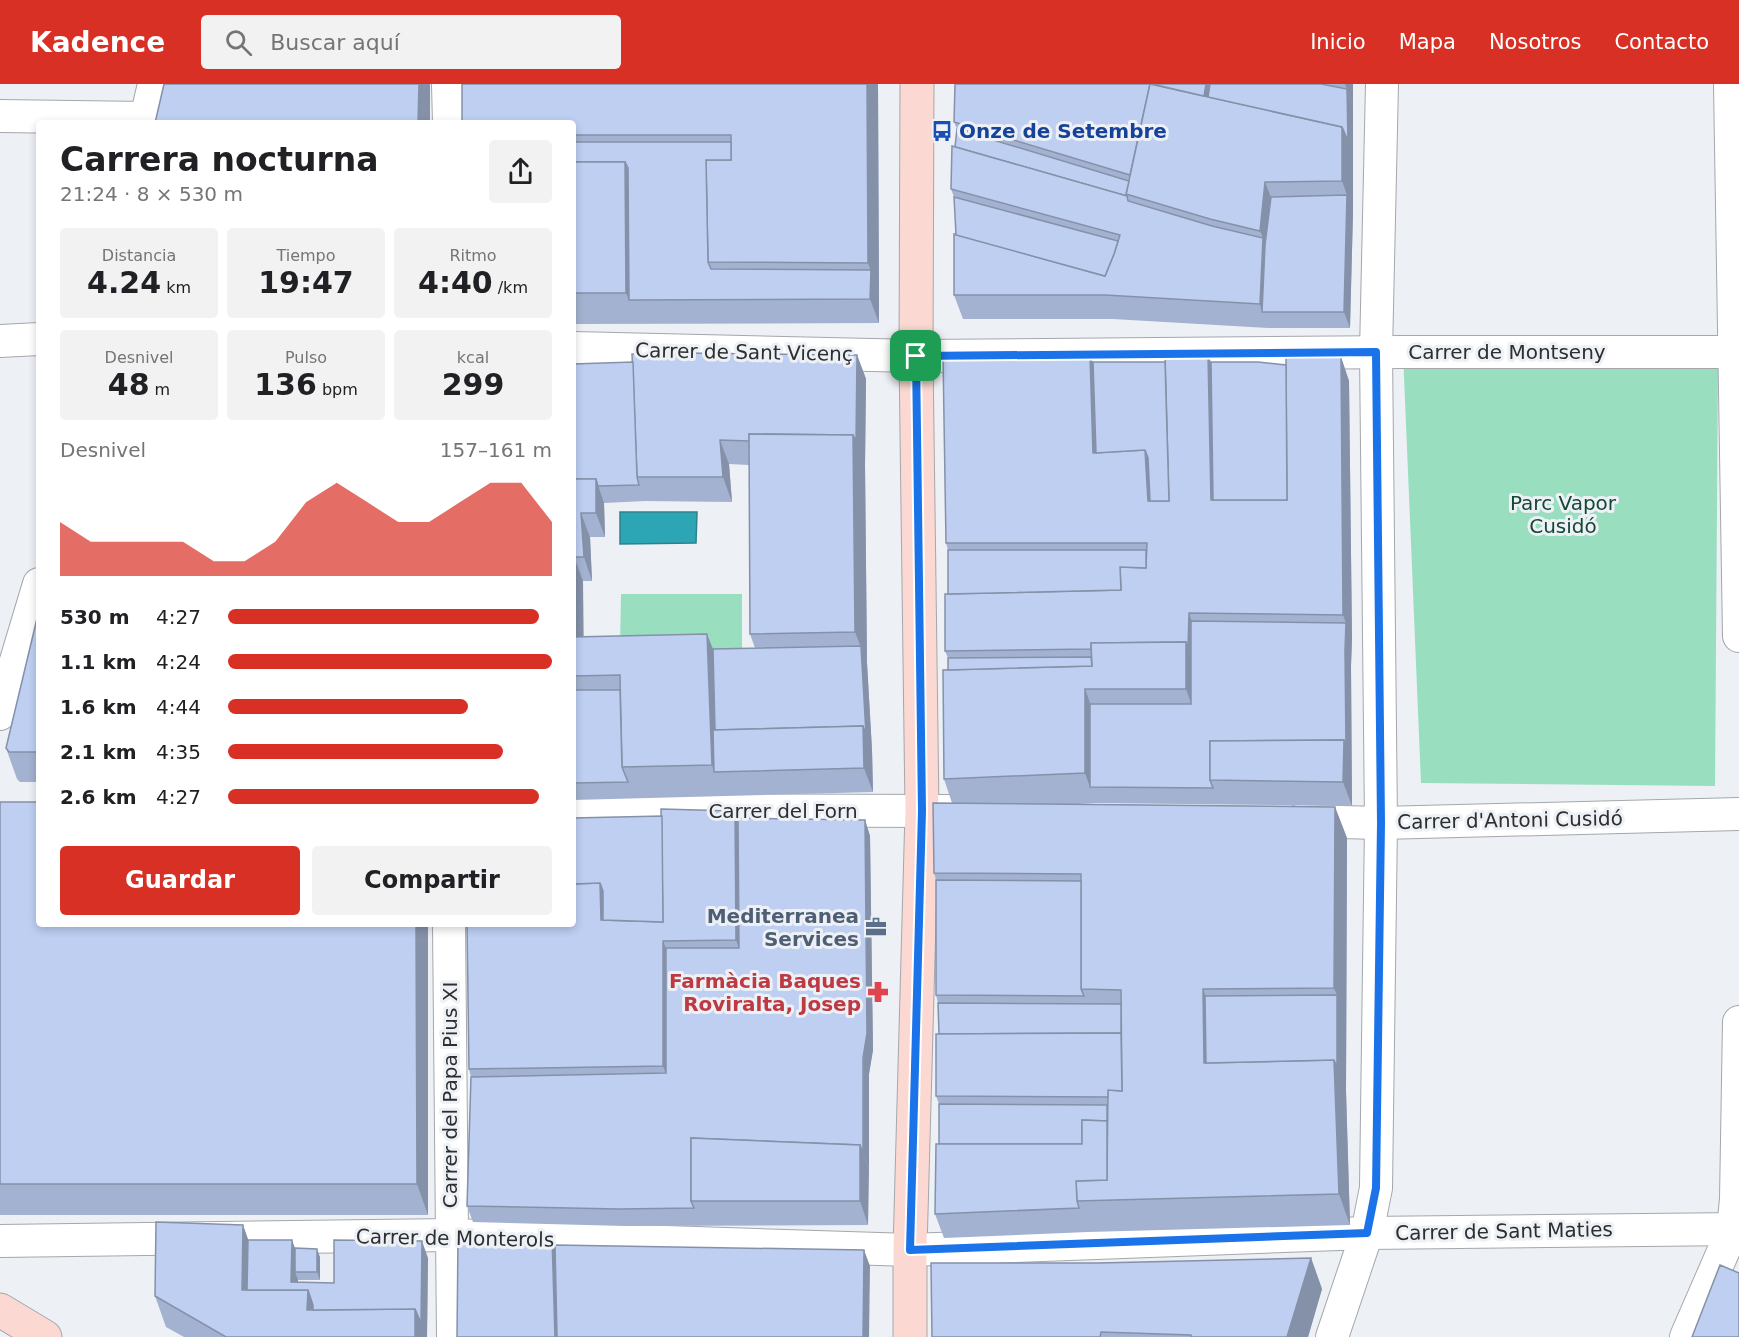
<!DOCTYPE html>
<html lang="es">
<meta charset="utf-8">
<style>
:root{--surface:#fff;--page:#f2f2f2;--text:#202124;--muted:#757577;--accent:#d93025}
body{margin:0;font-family:"DejaVu Sans",sans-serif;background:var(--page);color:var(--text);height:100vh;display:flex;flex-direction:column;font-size:22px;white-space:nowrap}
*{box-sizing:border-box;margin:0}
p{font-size:20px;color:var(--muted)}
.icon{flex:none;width:33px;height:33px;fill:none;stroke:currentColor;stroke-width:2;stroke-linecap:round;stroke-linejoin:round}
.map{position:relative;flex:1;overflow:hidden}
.drawer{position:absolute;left:36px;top:36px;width:540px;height:807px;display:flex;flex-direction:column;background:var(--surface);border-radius:6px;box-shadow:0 3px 9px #0003}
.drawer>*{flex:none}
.pin{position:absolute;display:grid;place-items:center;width:51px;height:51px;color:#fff;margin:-26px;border-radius:12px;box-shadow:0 3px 9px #0006}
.round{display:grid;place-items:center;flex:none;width:63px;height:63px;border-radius:6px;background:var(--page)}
.overview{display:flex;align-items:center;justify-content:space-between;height:102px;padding:0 24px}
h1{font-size:33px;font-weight:700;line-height:45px}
.figures{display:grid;grid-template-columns:repeat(3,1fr);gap:9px;height:102px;padding:6px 24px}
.figures div{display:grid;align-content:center;border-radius:6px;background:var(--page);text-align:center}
.figures b{font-size:30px;font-weight:700}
.figures small{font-size:16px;font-weight:400}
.figures p{font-size:16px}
.chart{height:168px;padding:12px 24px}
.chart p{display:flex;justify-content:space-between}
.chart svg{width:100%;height:108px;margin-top:6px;fill:var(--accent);opacity:.7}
.cta{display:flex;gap:12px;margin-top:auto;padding:12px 24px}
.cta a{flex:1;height:69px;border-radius:6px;background:var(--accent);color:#fff;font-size:24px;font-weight:700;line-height:69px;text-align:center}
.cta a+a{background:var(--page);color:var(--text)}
ul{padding:0 24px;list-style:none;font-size:20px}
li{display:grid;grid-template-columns:96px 72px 1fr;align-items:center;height:45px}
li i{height:15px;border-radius:8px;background:var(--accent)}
header{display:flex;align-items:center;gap:36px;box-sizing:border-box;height:84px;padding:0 30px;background:var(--accent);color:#fff}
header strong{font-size:28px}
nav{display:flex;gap:33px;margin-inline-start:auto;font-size:21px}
.search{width:420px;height:54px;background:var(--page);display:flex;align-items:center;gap:15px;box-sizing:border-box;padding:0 21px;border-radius:6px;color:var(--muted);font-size:22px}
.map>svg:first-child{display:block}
.green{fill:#99debf}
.water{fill:#2ca6b4;stroke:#2c828c;stroke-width:1.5}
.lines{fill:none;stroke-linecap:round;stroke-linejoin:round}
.street-casing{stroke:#a4a7ac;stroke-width:34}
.secondary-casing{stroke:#a4a7ac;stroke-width:35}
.street{stroke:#fff;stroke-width:32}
.secondary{stroke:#fbd9d2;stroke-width:33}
.wall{fill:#a3b2d0;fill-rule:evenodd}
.shaded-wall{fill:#8591a9}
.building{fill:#becff2;stroke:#8591a9;stroke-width:1.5}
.route-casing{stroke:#fff;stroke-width:12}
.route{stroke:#1a73e8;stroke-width:8}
.labels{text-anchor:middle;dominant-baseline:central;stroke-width:6;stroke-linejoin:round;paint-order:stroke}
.transit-label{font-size:20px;font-weight:bold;fill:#164399;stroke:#edf0f5;text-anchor:start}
.street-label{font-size:20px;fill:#2d2e2f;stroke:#edf0f5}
.park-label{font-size:20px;fill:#154834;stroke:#edf0f5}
.service-label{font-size:20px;font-weight:bold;fill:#4e5e75;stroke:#edf0f5;text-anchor:end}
.health-label{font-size:20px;font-weight:bold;fill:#be3a42;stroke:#edf0f5;text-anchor:end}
</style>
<header>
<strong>Kadence</strong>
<div class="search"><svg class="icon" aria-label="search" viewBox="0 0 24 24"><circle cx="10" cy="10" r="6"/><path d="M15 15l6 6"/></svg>Buscar aquí</div>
<nav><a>Inicio</a><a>Mapa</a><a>Nosotros</a><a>Contacto</a></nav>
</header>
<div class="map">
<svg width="1739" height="1253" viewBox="0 0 1739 1253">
<rect width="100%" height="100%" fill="#edf0f5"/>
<g class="green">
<polygon points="1403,268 1718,284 1715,702 1421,699"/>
<polygon points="621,510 742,510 742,566 620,565"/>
</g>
<polygon class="water" points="620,428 697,428 696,459 620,460"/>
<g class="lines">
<defs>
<g id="street">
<polyline points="448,0 449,39"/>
<polyline points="1730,0 1739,552"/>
<polyline points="0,32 146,34"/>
<polyline points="145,39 154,0"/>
<polyline points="0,257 39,255"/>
<polyline points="573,264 916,272 1403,268 1739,268"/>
<polyline points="0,630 39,500"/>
<polyline points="573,726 949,727"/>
<polyline points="1299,737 1381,739 1739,730"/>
<polyline points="449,840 453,1253"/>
<polyline points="0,1157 451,1151 910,1166 1367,1149 1739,1145"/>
<polyline points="1332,1253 1367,1149 1376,1104 1381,739 1376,268 1382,0"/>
<polyline points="1686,1253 1733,1145 1736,1115 1739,938"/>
</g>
<g id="secondary">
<polyline points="0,1226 45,1253"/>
<polyline points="910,1253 910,1166 922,727 916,272 917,0"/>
</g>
</defs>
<use href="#street" class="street-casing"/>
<use href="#secondary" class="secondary-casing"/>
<use href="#street" class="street"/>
<use href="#secondary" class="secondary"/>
</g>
<g class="wall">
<polygon points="462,0 878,0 879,239 573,240 573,39"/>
<polygon points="955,0 1353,0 1353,128 1350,244 1268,244 1113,235 963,235 954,211 956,151 954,113 951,105 957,45 954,38"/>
<path d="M857,271L866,295L865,381L867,579L872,666L873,708L573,716V280ZM729,380L749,381L750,550L755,564L713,565L707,550L583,553V497H592L590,453H605L604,419L645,417L732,418Z"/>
<polygon points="1090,271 1093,278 1165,278 1208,271 1211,278 1286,281 1341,273 1349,297 1352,555 1351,582 1352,722 1096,719 1079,720 1335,723 1347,754 1346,1007 1350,1141 1088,1148 944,1154 935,1130 939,1060 939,1020 936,1012 939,950 938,919 936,911 936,796 934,789 952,719 944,695 948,586 948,574 945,567 948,510 948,466 946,459"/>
<polygon points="39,526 39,698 20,698 17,695 6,664"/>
<polygon points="0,718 39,840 428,840 428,1131 0,1131"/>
<polygon points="735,727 738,734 865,736 870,752 873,966 869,990 868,1141 625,1142 473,1138 467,1122 471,993 469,985 662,732"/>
<polygon points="243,1141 248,1156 295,1164 320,1173 320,1196 298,1196 298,1198 334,1199 428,1174 427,1253 184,1253 166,1243 155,1212"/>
<polygon points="1311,1174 1322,1205 1308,1253 932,1253 1098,1179"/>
</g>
<g class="shaded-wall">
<polygon points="419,0 430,0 430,39 418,39"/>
<polygon points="867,0 878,0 879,210 868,179"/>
<polygon points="1206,0 1219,0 1203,17"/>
<polygon points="1345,0 1353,0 1353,21"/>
<polygon points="1347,5 1353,21 1353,128 1350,244 1344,228 1347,111 1342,97 1342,43"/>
<polygon points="625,78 636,108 629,216 626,209"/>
<polygon points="1265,98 1277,129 1262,228 1260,220 1263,154 1260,147"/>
<polygon points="871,186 879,210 879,239 870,215"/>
<polygon points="857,271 866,295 865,381 867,579 855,548 853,351"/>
<polygon points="1090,271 1099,295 1101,376 1093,369"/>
<polygon points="1208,271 1217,295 1219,424 1211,416"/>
<polygon points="1341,273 1349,297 1352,555 1351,582 1352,722 1343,698 1345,566 1346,539 1343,531"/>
<polygon points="720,356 729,380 732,418 723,393"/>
<polygon points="1145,366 1154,390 1156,424 1148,417"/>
<polygon points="596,395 604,419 605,453 596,429"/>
<polygon points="581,429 590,453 592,497 584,473"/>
<polygon points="574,473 583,497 584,584 575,560"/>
<polygon points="1189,529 1197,553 1197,589 1188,564"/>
<polygon points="707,550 719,581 714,688 712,681"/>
<polygon points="1186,558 1197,589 1197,636 1186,605"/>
<polygon points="861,562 867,579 872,666 873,708 864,684"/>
<polygon points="1085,605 1096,636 1090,703 1085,689"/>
<polygon points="1335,723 1347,754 1346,1007 1350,1141 1339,1110 1334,976 1337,911 1334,904"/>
<polygon points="735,727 744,751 745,880 736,856"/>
<polygon points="865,736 870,752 873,966 869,990 869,1085 863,1069"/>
<polygon points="600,799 609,823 609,843 601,836"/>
<polygon points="416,840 428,840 428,1131 417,1100"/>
<polygon points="663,857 672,881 672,1006 663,982"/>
<polygon points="1203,905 1214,936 1215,986 1204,979"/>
<polygon points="860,1061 869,1085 868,1141 860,1117"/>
<polygon points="243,1141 254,1172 253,1220 242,1206"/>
<polygon points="552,1153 561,1177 563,1253 555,1253"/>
<polygon points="292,1156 298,1172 295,1188 298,1196 297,1214 291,1198"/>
<polygon points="422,1157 428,1174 427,1253 415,1253 415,1225"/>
<polygon points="317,1165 320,1173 320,1196 317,1188"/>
<polygon points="864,1166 870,1182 869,1253 863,1253"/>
<polygon points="1311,1174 1322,1205 1308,1253 1287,1253"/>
<polygon points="308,1206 316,1229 307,1226"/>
</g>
<g class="building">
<polygon points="164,0 419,0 418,39 155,39"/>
<polygon points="462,0 867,0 868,179 708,178 706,76 731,76 731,51 573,51 573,39 462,39"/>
<polygon points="955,0 1150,0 1130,91 954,38"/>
<polygon points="1150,0 1342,43 1342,97 1265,98 1260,147 1210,135 1126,110"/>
<polygon points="1152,0 1206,0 1204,12"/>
<polygon points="1210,0 1321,0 1347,5 1348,57 1342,43 1208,13"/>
<polygon points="957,45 1129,97 1126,110 1127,112 955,63"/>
<polygon points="573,58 731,58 731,76 706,76 708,178 711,185 871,186 870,215 629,216 628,84 625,78 573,78"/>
<polygon points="952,62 1127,112 1128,117 1212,142 1263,154 1260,220 1105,211 954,211 954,150 1105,192 1114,170 1120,151 951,105"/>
<polygon points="573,78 625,78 626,209 573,209"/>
<polygon points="1347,111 1344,228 1262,228 1265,161 1271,113"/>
<polygon points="954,113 1118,157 1114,170 1105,192 956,151"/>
<polygon points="686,269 857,271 856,357 853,351 749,350 749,357 720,356 723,393 637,393 632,270"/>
<polygon points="1165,270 1208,271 1211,416 1287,416 1286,274 1341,273 1343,531 1189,529 1188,564 1186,558 1091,559 1091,565 945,567 945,510 1121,506 1120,483 1146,484 1147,459 946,459 943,272 1090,271 1093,369 1145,366 1148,417 1169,417"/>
<polygon points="633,278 637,393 639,401 598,402 596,395 573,395 573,280"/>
<polygon points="1093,278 1165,278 1169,417 1150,417 1148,374 1145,366 1096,369"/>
<polygon points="1211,278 1258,278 1286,281 1287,416 1213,416"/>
<polygon points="749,350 853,351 855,548 750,550"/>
<polygon points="573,395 596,395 596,429 581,429 584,473 574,473 575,553 573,553"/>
<polygon points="948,466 1146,466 1146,484 1120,483 1121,506 948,510"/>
<polygon points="39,526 39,668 9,668 6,664"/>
<polygon points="1191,537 1346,539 1345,566 1346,664 1344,656 1210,657 1210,696 1213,704 1090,703 1090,620 1191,620"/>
<polygon points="707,550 712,681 622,683 620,591 573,592 573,553"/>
<polygon points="1186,558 1186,605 1085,605 1085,689 944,695 943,586 1092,582 1091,559"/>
<polygon points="861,562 866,650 863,642 715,646 713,565"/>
<polygon points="1091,573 1092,582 948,586 948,574"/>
<polygon points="573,606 620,606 622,683 628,698 573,699"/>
<polygon points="863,642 864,684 714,688 713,646"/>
<polygon points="1344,656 1343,698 1210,696 1210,657"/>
<polygon points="0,718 39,718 39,840 416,840 417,1100 0,1100"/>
<polygon points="933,719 1335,723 1334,904 1203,905 1204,979 1334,976 1339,1110 1077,1117 1076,1097 1107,1096 1108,1006 1122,1007 1121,906 1081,905 1081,790 934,789"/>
<polygon points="661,725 735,727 736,856 663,857 663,982 469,985 467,840 573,840 573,800 600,799 601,836 663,838"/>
<polygon points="662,732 663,838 603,836 603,807 600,799 573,800 573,734"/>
<polygon points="738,734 865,736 867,949 863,974 863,1069 860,1061 691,1054 691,1117 694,1124 619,1125 467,1122 471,993 666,989 666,864 739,864"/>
<polygon points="936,796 1081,797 1081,905 1084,912 936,911"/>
<polygon points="1337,911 1337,983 1334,976 1206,979 1205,912"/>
<polygon points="938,919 1121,920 1121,949 939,950"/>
<polygon points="1121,949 1122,1007 1108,1006 1108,1013 936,1012 936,950"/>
<polygon points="939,1020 1107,1021 1107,1037 1082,1036 1082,1060 939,1060"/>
<polygon points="1082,1036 1107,1037 1107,1096 1076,1097 1077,1117 1079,1124 935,1130 936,1060 1082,1060"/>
<polygon points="691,1054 860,1061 860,1117 691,1117"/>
<polygon points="156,1138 243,1141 242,1206 308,1206 307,1226 415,1225 415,1253 226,1253 155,1212"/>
<polygon points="552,1153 555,1253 457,1253 458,1154"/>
<polygon points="248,1156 292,1156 291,1198 334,1199 334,1156 422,1157 421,1239 415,1225 313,1226 313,1221 308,1206 247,1206"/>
<polygon points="555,1161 864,1166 863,1253 557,1253"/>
<polygon points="295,1164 317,1165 317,1188 295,1188"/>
<polygon points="1311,1174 1287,1253 1191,1253 1191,1251 1101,1248 1100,1253 932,1253 931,1179 1098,1179"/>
<polygon points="1720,1181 1739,1189 1739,1253 1692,1253"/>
</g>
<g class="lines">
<defs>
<polygon id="route" points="1376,268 1381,739 1376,1104 1367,1149 910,1166 922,727 916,272"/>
</defs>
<use href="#route" class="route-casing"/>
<use href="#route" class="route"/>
</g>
<defs>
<symbol id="bus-bare" viewBox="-9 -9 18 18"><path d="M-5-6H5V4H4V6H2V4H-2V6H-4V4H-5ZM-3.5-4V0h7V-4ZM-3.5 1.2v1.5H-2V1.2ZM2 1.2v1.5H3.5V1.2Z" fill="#1a4fb4" stroke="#edf0f5" stroke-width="2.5" paint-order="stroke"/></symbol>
<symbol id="office-bare" viewBox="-9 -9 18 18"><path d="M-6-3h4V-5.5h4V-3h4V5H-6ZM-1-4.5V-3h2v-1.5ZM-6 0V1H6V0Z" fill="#5c6f8a" stroke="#edf0f5" stroke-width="2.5" paint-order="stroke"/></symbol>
<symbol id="pharmacy-bare" viewBox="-9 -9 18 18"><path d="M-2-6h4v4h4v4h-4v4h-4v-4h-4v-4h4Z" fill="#e0444e" stroke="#edf0f5" stroke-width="2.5" paint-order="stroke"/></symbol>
</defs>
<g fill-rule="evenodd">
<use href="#bus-bare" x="927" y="32" width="30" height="30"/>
<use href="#office-bare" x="861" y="828" width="30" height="30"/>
<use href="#pharmacy-bare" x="863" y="893" width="30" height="30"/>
</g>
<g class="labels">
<g class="transit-label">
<text x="959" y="47">Onze de Setembre</text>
</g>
<g class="street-label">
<text transform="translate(744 268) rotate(1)">Carrer de Sant Vicenç</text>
<text x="1507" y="268">Carrer de Montseny</text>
<text x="783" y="727">Carrer del Forn</text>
<text transform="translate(1510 736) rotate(-1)">Carrer d'Antoni Cusidó</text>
<text transform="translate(450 1011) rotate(-90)">Carrer del Papa Pius XI</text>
<text transform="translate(1504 1147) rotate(-1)">Carrer de Sant Maties</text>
<text transform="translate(455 1154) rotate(1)">Carrer de Monterols</text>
</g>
<g class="park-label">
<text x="1563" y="419">Parc Vapor<tspan x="1563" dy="23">Cusidó</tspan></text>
</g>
<g class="service-label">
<text x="859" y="832">Mediterranea<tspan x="859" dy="23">Services</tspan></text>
</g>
<g class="health-label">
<text x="861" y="897">Farmàcia Baques<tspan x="861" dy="23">Roviralta, Josep</tspan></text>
</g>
</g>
</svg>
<div class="pin" style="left:916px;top:272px;background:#1e9e55"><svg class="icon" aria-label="arrive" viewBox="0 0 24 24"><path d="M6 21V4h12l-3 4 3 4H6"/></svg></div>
<section class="drawer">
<div class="overview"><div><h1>Carrera nocturna</h1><p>21:24 · 8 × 530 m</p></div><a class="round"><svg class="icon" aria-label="share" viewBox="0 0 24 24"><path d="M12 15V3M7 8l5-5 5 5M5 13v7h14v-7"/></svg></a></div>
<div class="figures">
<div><p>Distancia</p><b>4.24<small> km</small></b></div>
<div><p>Tiempo</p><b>19:47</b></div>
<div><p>Ritmo</p><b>4:40<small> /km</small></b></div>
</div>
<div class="figures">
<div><p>Desnivel</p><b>48<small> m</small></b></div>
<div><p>Pulso</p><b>136<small> bpm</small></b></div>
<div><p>kcal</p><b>299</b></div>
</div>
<div class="chart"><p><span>Desnivel</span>157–161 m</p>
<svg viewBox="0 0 160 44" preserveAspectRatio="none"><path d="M0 44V22L10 30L20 30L30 30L40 30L50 38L60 38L70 30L80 14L90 6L100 14L110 22L120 22L130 14L140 6L150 6L160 22V44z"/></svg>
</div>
<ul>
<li><b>530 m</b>4:27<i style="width:96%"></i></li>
<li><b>1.1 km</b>4:24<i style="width:100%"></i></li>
<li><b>1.6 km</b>4:44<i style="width:74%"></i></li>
<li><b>2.1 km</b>4:35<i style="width:85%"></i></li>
<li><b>2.6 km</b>4:27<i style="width:96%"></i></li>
</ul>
<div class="cta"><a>Guardar</a><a>Compartir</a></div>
</section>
</div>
